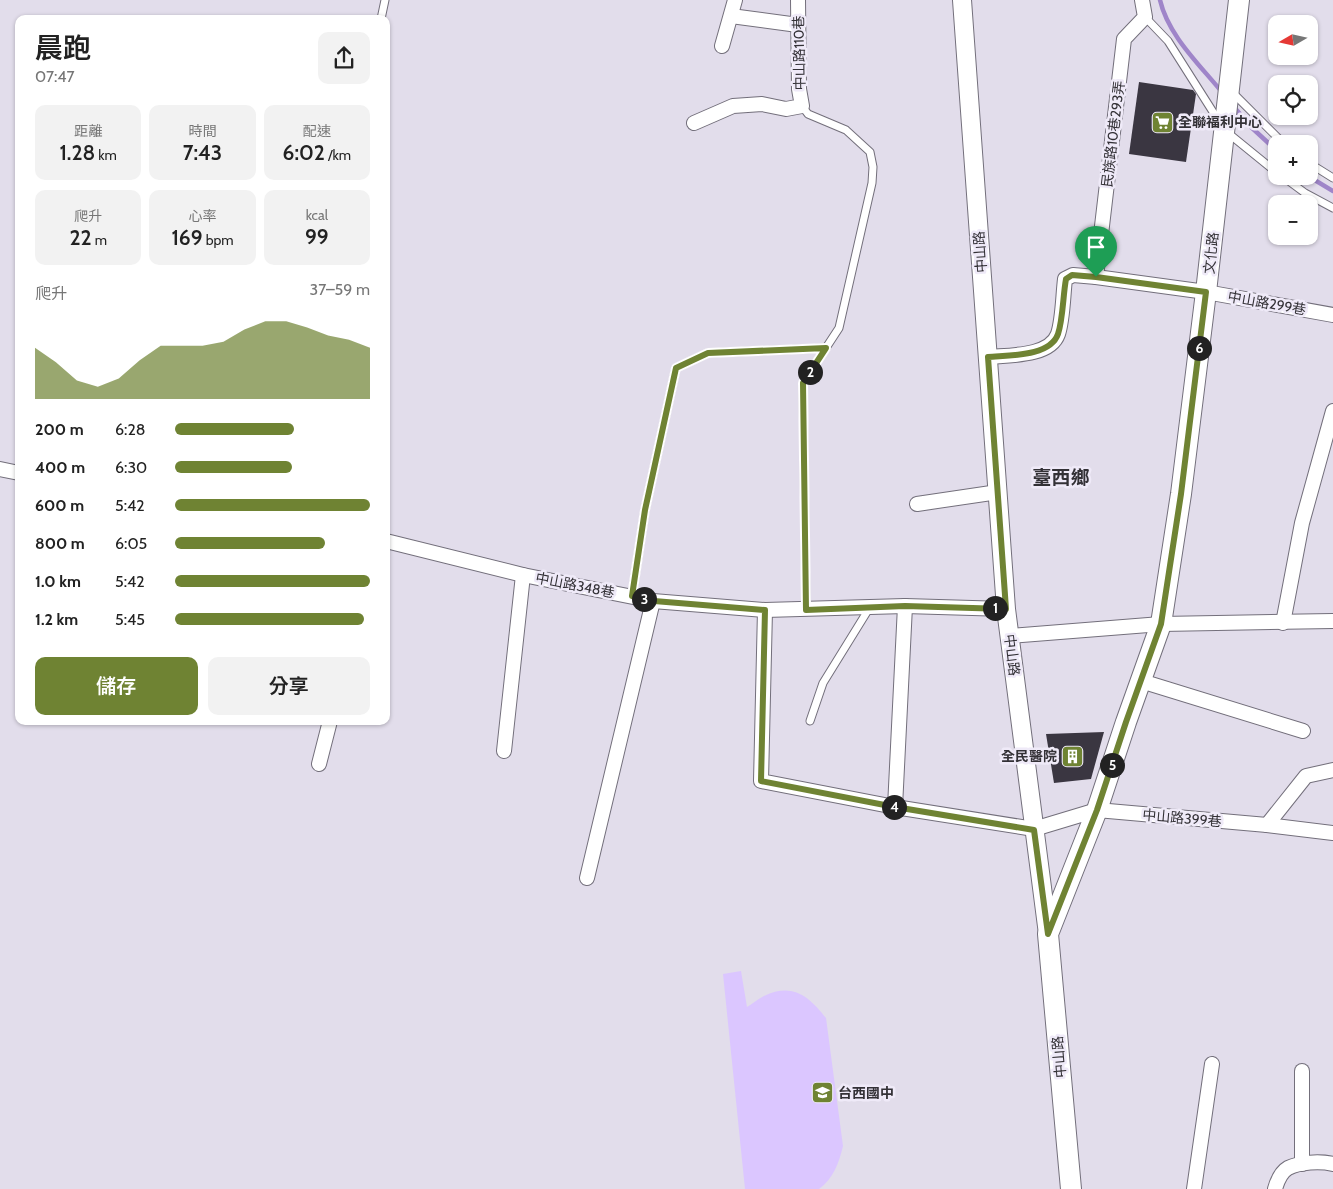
<!DOCTYPE html>
<html lang="zh-TW">
<meta charset="utf-8">
<style>
:root{--surface:#fff;--page:#f2f2f2;--text:#222;--muted:#767676;--accent:#6f8333}
body{margin:0;font-family:Cabin,"Noto Sans TC",sans-serif;background:var(--page);color:var(--text);height:100vh;display:flex;flex-direction:column;font-size:19px;white-space:nowrap}
*{box-sizing:border-box;margin:0}
p{font-size:16px;color:var(--muted)}
.icon{flex:none;width:28px;height:28px;fill:none;stroke:currentColor;stroke-width:2;stroke-linecap:round;stroke-linejoin:round}
.map{position:relative;flex:1;overflow:hidden}
.side{position:absolute;left:15px;top:15px;width:375px;height:710px;display:flex;flex-direction:column;background:var(--surface);border-radius:10px;box-shadow:0 1px 4px #0004}
.side>*{flex:none}
.needle{width:32px;rotate:261deg}
.controls{position:absolute;left:1268px;top:15px;display:grid;gap:10px}
.controls a{display:grid;place-items:center;width:50px;height:50px;border-radius:10px;background:var(--surface);box-shadow:0 1px 4px #0004;font-size:25px}
.pin{position:absolute;display:grid;place-items:center;width:42px;height:42px;color:#fff;margin:-51px -21px;border-radius:50% 50% 50% 0;rotate:-45deg;box-shadow:0 0 5px #0007}
.pin .icon{rotate:45deg}
.km{position:absolute;width:25px;height:25px;margin:-12px;border-radius:50%;background:#222;color:#fff;font-size:14px;line-height:25px;text-align:center}
.round{display:grid;place-items:center;flex:none;width:52px;height:52px;border-radius:10px;background:var(--page)}
.summary{display:flex;align-items:center;justify-content:space-between;height:85px;padding:0 20px}
h1{font-size:28px;font-weight:600;line-height:38px}
.figures{display:grid;grid-template-columns:repeat(3,1fr);gap:8px;height:85px;padding:5px 20px}
.figures div{display:grid;align-content:center;border-radius:10px;background:var(--page);text-align:center}
.figures b{font-size:21px;font-weight:600}
.figures small{font-size:14px;font-weight:400}
.figures p{font-size:14px}
.chart{height:140px;padding:10px 20px}
.chart p{display:flex;justify-content:space-between}
.chart svg{width:100%;height:90px;margin-top:5px;fill:var(--accent);opacity:.7}
.cta{display:flex;gap:10px;margin-top:auto;padding:10px 20px}
.cta a{flex:1;height:58px;border-radius:10px;background:var(--accent);color:#fff;font-size:20px;font-weight:600;line-height:58px;text-align:center}
.cta a+a{background:var(--page);color:var(--text)}
ul{padding:0 20px;list-style:none;font-size:16px}
li{display:grid;grid-template-columns:80px 60px 1fr;align-items:center;height:38px}
li i{height:12px;border-radius:6px;background:var(--accent)}
.map>svg:first-child{display:block}
.green{fill:#dbc6ff}
.lines{fill:none;stroke-linecap:round;stroke-linejoin:round}
.stream{stroke:#9f85c9;stroke-width:4.5}
.building{fill:#3a3641}
.service-casing{stroke:#736f7b;stroke-width:9}
.minor-casing{stroke:#736f7b;stroke-width:16}
.tertiary-casing{stroke:#736f7b;stroke-width:20}
.secondary-casing{stroke:#736f7b;stroke-width:22}
.service{stroke:#fff;stroke-width:7}
.minor{stroke:#fff;stroke-width:14}
.tertiary{stroke:#fff;stroke-width:18}
.secondary{stroke:#fff;stroke-width:20}
.route-casing{stroke:#fff;stroke-width:10}
.route{stroke:#6f8333;stroke-width:6}
.labels{text-anchor:middle;dominant-baseline:central;stroke-width:5;stroke-linejoin:round;paint-order:stroke}
.street-label{font-size:14px;fill:#333136;stroke:#efeaf8}
.poi-label{font-size:14px;font-weight:bold;fill:#333136;stroke:#efeaf8;text-anchor:start}
.district-label{font-size:19px;font-weight:bold;fill:#333136;stroke:#efeaf8}
</style>
<div class="map">
<svg width="1333" height="1189" viewBox="0 0 1333 1189">
<rect width="100%" height="100%" fill="#e2ddeb"/>
<path class="green" d="M741,971L747,1007C752,1004 758,999 764,996C792,982 809,996 826,1018L843,1146C839,1163 833,1179 819,1189H745L723,974Z"/>
<g class="lines">
<g class="stream">
<path d="M1160,0C1168,35 1199,64 1221,91"/>
<polyline points="1234,107 1251,127 1276,150"/>
<polyline points="1308,176 1333,191"/>
</g>
</g>
<g class="building">
<polygon points="1139,82 1193,90 1196,94 1186,162 1129,154"/>
<polygon points="1104,732 1091,779 1054,783 1046,734"/>
</g>
<g class="lines">
<defs>
<g id="service">
<polyline points="1145,17 1168,41 1220,123"/>
<polyline points="381,19 385,0"/>
<polyline points="1233,93 1284,144"/>
<polyline points="802,106 808,114 846,130 870,152 873,167 872,183 839,328 803,383 806,609"/>
<polyline points="1228,133 1276,172"/>
<polyline points="1309,163 1333,178"/>
<polyline points="1282,176 1305,193 1333,208"/>
<polyline points="632,596 645,510 676,368 708,353 826,348"/>
<polyline points="810,721 823,683 870,607"/>
</g>
<g id="minor">
<polyline points="731,16 798,25"/>
<polyline points="722,46 735,0"/>
<polyline points="694,123 733,106 762,104 786,109 802,106 799,89 798,0"/>
<polyline points="1096,277 1124,39 1145,17 1142,0"/>
<path d="M988,357C1008,355 1050,357 1058,334C1063,319 1063,295 1065,279L1073,275L1096,277L1206,292L1333,315"/>
<polyline points="0,469 19,473"/>
<polyline points="917,504 998,492"/>
<polyline points="386,541 523,575 653,601 765,610 905,606 1006,609"/>
<polyline points="765,610 761,781 895,807 1034,829 1097,810 1267,825 1333,833"/>
<polyline points="1283,623 1302,523 1333,411"/>
<polyline points="1010,636 1161,624 1333,621"/>
<polyline points="1141,681 1303,731"/>
<polyline points="504,751 523,575"/>
<polyline points="319,764 330,721"/>
<polyline points="895,807 905,606"/>
<polyline points="1267,825 1306,776 1333,770"/>
<polyline points="587,878 653,601"/>
<polyline points="1302,1071 1302,1164"/>
<polyline points="1194,1189 1212,1064"/>
<path d="M1275,1189C1277,1182 1281,1172 1288,1168C1300,1162 1320,1161 1333,1164"/>
</g>
<polyline id="tertiary" points="962,0 1006,609 1048,934"/>
<polyline id="secondary" points="1071,1189 1048,934 1097,810 1126,722 1161,624 1181,494 1206,292 1239,0"/>
</defs>
<use href="#service" class="service-casing"/>
<use href="#minor" class="minor-casing"/>
<use href="#tertiary" class="tertiary-casing"/>
<use href="#secondary" class="secondary-casing"/>
<use href="#service" class="service"/>
<use href="#minor" class="minor"/>
<use href="#tertiary" class="tertiary"/>
<use href="#secondary" class="secondary"/>
</g>
<g class="lines">
<defs>
<path id="route" d="M1072,275L1096,277L1206,292L1181,494L1161,624L1126,722L1097,810L1048,934L1034,830L895,807L761,781L765,610L654,601L632,596L645,510L676,368L708,353L826,348L803,383L806,610L905,606L1006,609L988,357C1008,355 1050,357 1058,334C1063,319 1063,295 1066,279Z"/>
</defs>
<use href="#route" class="route-casing"/>
<use href="#route" class="route"/>
</g>
<defs>
<symbol id="supermarket-square" viewBox="-11 -11 22 22"><rect x="-9" y="-9" width="18" height="18" rx="4" fill="#6f8333" stroke="#efeaf8"/><path d="M-6-5.5h2.5l.6 2H6L4.5 2H-2.5L-4.4-4H-6ZM-1.5 3.2a1.3 1.3 0 1 0 .1 0ZM3 3.2a1.3 1.3 0 1 0 .1 0Z" fill="#fff"/></symbol>
<symbol id="building-square" viewBox="-11 -11 22 22"><rect x="-9" y="-9" width="18" height="18" rx="4" fill="#6f8333" stroke="#efeaf8"/><path d="M-4-6H4V6H1V3H-1V6H-4ZM-2.5-4.3h1.7v1.8h-1.7ZM.8-4.3h1.7v1.8H.8ZM-2.5-1h1.7V.8h-1.7ZM.8-1h1.7V.8H.8Z" fill="#fff"/></symbol>
<symbol id="school-square" viewBox="-11 -11 22 22"><rect x="-9" y="-9" width="18" height="18" rx="4" fill="#6f8333" stroke="#efeaf8"/><path d="M0-5L7-2L0 1L-7-2ZM-4 1L0 2.5L4 1V4Q0 6-4 4Z" fill="#fff"/></symbol>
</defs>
<g fill-rule="evenodd">
<use href="#supermarket-square" x="1150" y="110" width="25" height="25"/>
<use href="#building-square" x="1060" y="744" width="25" height="25"/>
<use href="#school-square" x="810" y="1080" width="25" height="25"/>
</g>
<g class="labels">
<g class="street-label">
<text transform="translate(799 53) rotate(-91)">中山路110巷</text>
<text transform="translate(1113 134) rotate(-83)">民族路10巷293弄</text>
<text transform="translate(980 252) rotate(-94)">中山路</text>
<text transform="translate(1211 253) rotate(-84)">文化路</text>
<text transform="translate(1267 303) rotate(10)">中山路299巷</text>
<text transform="translate(575 585) rotate(11)">中山路348巷</text>
<text transform="translate(1012 655) rotate(83)">中山路</text>
<text transform="translate(1182 818) rotate(5)">中山路399巷</text>
<text transform="translate(1059 1057) rotate(-95)">中山路</text>
</g>
<g class="poi-label">
<text x="1178" y="122">全聯福利中心</text>
<text x="1057" y="756" text-anchor="end">全民醫院</text>
<text x="838" y="1093">台西國中</text>
</g>
<g class="district-label">
<text x="1061" y="477">臺西鄉</text>
</g>
</g>
</svg>
<div class="controls">
<a><svg class="needle" viewBox="-14 -14 28 28"><path d="M0-13l5 13h-10z" fill="#e53935"/><path d="M0 13l5-13h-10z" fill="#767676"/></svg></a>
<a><svg class="icon" aria-label="locate" viewBox="0 0 24 24"><circle cx="12" cy="12" r="6"/><path d="M12 2v4M12 18v4M2 12h4M18 12h4"/></svg></a>
<a>+</a>
<a>−</a>
</div>
<div class="pin" style="left:1096px;top:277px;background:#1e9e55"><svg class="icon" aria-label="arrive" viewBox="0 0 24 24"><path d="M6 21V4h12l-3 4 3 4H6"/></svg></div>
<b class="km" style="left:995px;top:608px">1</b>
<b class="km" style="left:810px;top:372px">2</b>
<b class="km" style="left:644px;top:599px">3</b>
<b class="km" style="left:894px;top:807px">4</b>
<b class="km" style="left:1112px;top:765px">5</b>
<b class="km" style="left:1199px;top:348px">6</b>
<section class="side">
<div class="summary"><div><h1>晨跑</h1><p>07:47</p></div><a class="round"><svg class="icon" aria-label="share" viewBox="0 0 24 24"><path d="M12 15V3M7 8l5-5 5 5M5 13v7h14v-7"/></svg></a></div>
<div class="figures">
<div><p>距離</p><b>1.28<small> km</small></b></div>
<div><p>時間</p><b>7:43</b></div>
<div><p>配速</p><b>6:02<small> /km</small></b></div>
</div>
<div class="figures">
<div><p>爬升</p><b>22<small> m</small></b></div>
<div><p>心率</p><b>169<small> bpm</small></b></div>
<div><p>kcal</p><b>99</b></div>
</div>
<div class="chart"><p><span>爬升</span>37–59 m</p>
<svg viewBox="0 0 160 44" preserveAspectRatio="none"><path d="M0 44V19L10 26L20 35L30 38L40 34L50 25L60 18L70 18L80 18L90 16L100 10L110 6L120 6L130 9L140 13L150 15L160 19V44z"/></svg>
</div>
<ul>
<li><b>200 m</b>6:28<i style="width:61%"></i></li>
<li><b>400 m</b>6:30<i style="width:60%"></i></li>
<li><b>600 m</b>5:42<i style="width:100%"></i></li>
<li><b>800 m</b>6:05<i style="width:77%"></i></li>
<li><b>1.0 km</b>5:42<i style="width:100%"></i></li>
<li><b>1.2 km</b>5:45<i style="width:97%"></i></li>
</ul>
<div class="cta"><a>儲存</a><a>分享</a></div>
</section>
</div>
